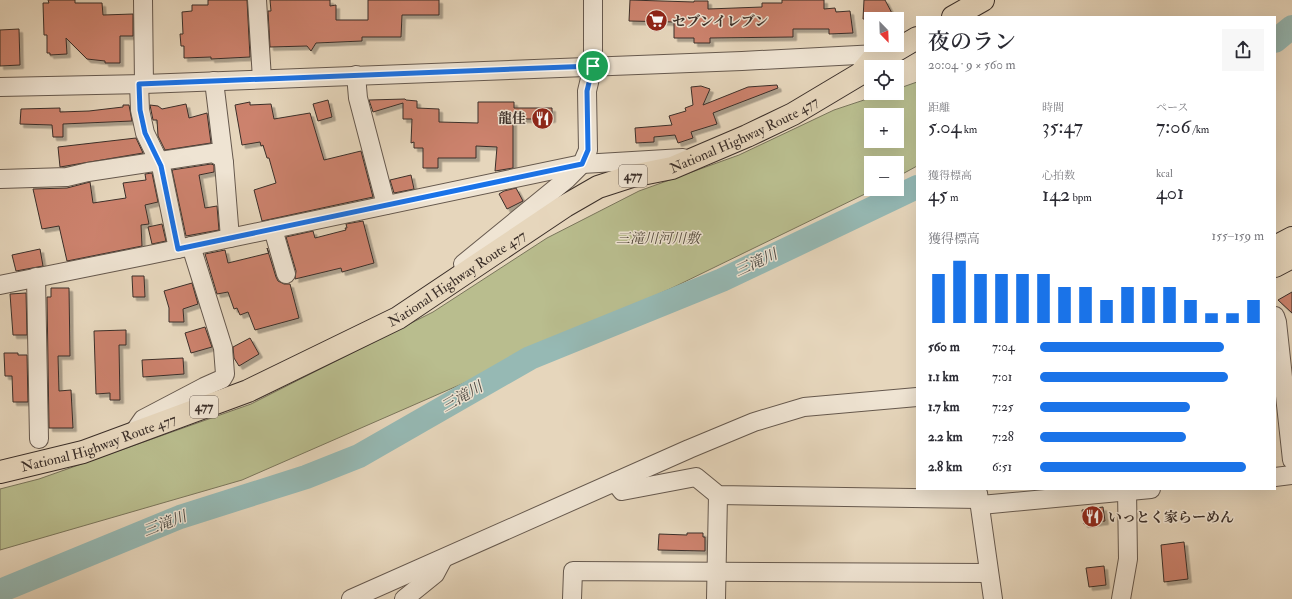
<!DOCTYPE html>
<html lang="ja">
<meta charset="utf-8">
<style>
:root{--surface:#fff;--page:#f7f7f7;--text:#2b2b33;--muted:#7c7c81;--accent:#1a73e8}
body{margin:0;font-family:"IM FELL Double Pica","Noto Serif JP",serif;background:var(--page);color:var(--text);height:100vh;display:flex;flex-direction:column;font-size:15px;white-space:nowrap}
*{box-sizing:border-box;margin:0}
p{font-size:13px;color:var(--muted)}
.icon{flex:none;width:22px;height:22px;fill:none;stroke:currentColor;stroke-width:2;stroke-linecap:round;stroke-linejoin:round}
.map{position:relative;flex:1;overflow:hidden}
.details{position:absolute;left:916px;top:16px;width:360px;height:474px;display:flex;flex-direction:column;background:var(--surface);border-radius:0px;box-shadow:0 4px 16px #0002}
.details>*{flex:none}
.needle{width:26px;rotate:157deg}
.fabs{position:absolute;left:864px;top:12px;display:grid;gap:8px}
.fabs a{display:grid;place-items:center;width:40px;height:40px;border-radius:0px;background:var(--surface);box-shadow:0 4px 16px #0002;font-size:20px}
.pin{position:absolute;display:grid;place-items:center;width:34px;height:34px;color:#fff;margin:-17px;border:2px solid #fff;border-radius:50%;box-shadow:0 1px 4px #0007}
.round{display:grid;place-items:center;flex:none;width:42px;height:42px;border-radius:0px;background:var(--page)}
.head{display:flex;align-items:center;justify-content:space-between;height:68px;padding:0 12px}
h1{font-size:22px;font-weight:600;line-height:30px}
.figures{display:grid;grid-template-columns:repeat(3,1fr);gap:6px;height:68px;padding:4px 12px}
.figures div{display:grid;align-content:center}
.figures b{font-size:20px;font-weight:600}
.figures small{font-size:11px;font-weight:400}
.figures p{font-size:11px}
.chart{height:112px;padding:8px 12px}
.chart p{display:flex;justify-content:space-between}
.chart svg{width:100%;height:72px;margin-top:4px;stroke:var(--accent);stroke-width:6}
ul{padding:0 12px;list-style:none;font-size:13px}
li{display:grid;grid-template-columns:64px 48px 1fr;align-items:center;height:30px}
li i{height:10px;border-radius:5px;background:var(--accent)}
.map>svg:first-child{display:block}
.green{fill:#b9bd8e;stroke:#7a765c;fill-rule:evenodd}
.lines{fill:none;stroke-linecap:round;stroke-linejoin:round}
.river{stroke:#96b9b4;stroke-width:24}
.building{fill:#cc826d;stroke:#3b2f29;filter:url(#shadow)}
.minor-casing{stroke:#66594e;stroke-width:20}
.highway-casing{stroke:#3b2f29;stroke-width:24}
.minor{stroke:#efe4d3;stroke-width:18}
.highway{stroke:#e6d6bc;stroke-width:22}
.route-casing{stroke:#fff;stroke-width:8}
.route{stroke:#1a73e8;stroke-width:5}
.labels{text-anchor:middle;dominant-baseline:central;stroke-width:3;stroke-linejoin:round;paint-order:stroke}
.shield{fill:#efe4d3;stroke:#71655c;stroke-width:1}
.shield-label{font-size:13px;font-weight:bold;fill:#3b2f29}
.poi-label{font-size:14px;font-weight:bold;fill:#3b2f29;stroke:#efe4d3;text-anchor:start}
.street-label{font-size:14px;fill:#3b2f29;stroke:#efe4d3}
.park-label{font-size:14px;font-style:italic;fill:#544b3d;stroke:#efe4d3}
.water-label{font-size:15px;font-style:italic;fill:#4d4b45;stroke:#efe4d3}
</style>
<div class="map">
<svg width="1292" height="599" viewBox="0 0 1292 599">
<defs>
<filter id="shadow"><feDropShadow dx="3.5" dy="3.5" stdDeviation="0" flood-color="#0004"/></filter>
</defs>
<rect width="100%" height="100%" fill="#e6d6bc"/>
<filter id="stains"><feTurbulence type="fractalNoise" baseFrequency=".005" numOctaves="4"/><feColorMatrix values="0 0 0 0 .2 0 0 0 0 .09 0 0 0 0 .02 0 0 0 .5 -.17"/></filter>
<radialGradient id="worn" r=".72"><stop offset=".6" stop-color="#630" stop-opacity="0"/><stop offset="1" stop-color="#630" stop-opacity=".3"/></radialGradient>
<path class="green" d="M917,82V166L897,177V163H871V189H875L869,192L674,287L464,383L242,480L0,550V489L39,479L251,404L433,312L547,238L639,191L739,155L834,110L885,93H897V89ZM871,115H897V141H871Z"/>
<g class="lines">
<g class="river">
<polyline points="1275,41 1292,27"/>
<polyline points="0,591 180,517 306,477 359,456 530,358 722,280 917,187"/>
</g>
</g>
<g class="building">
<polygon points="48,0 75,0 75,3 102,3 103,15 133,14 133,36 120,36 120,63 105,63 105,61 87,59 66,38 67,54 50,55 50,53 47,53 47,35 44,35 43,3 49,3"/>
<polygon points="208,0 247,0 250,57 211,59 211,57 184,58 184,46 181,46 180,34 183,34 182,12 192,11 192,5 208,5"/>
<polygon points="270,0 330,0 330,6 336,5 336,20 368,20 368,0 439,0 439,15 402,15 401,37 362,37 362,41 316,43 311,51 307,46 270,47 268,11 271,11"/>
<polygon points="630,0 694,2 694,1 708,1 708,9 762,7 762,3 782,3 782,0 824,0 824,9 835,8 836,12 850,11 853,33 829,34 829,29 793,29 793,37 710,38 710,43 694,43 694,38 674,38 674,22 629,21"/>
<polygon points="864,0 885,0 895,19 863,19"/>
<polygon points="19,29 20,65 0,66 0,30"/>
<polygon points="777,85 778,88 713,113 717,124 691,132 693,138 678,143 675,135 654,137 654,142 636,143 635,128 672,125 669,116 686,111 685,108 693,105 691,87 701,86 710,89 703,105 748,87"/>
<polygon points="405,99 406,100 417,101 417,108 439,109 439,122 478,123 478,102 514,102 514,108 552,108 552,119 513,119 513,168 495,171 497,147 476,146 476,158 438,158 438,168 423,168 423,148 414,148 414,142 411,143 412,119 403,119 403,103 373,112 369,100"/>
<polygon points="328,100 332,117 318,121 313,104"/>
<polygon points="250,102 250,105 271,104 274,119 310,113 324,160 361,151 373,197 262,221 254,190 276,183 269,158 267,158 263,145 261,146 260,142 242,145 235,105"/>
<polygon points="186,104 189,118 207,113 211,143 165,150 158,136 157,120 153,120 150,105 158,106 162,109"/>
<polygon points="123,105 129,105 132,121 63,124 63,137 53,137 52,125 20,124 21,109 60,108 60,112 89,111 123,107"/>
<polygon points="136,138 143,153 60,167 58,147"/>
<polygon points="211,164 214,165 214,172 199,175 205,208 217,206 219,230 186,236 172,170"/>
<polygon points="152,173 158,202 145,205 149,224 141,225 142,246 67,261 59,226 42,229 33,189 67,188 90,182 93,203 126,198 123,183 146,180 145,174"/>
<polygon points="411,175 414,189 394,193 390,180"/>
<polygon points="516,188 523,201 507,209 499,194 504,191"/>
<polygon points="363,221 374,263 342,272 341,268 295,279 296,271 286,237 313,231 315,238 346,230 345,228 347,228 346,224"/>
<polygon points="162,224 166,241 152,244 148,227"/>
<polygon points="267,248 276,277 278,281 284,284 290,284 299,318 255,330 248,312 240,315 237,308 234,309 228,292 217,294 205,254 225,250 228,263 269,253"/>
<polygon points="40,249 43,266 16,271 12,255"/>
<polygon points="132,276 144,276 145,297 133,297"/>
<polygon points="192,283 198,304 183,309 184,322 169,322 169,308 164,291"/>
<polygon points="51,288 69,288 70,356 58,356 59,391 71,390 73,428 49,428 47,297 51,297"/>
<polygon points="1292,292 1292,313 1278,300"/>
<polygon points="26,293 27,335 13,335 10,294"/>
<polygon points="205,327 212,347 191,353 185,333"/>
<polygon points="126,330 126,345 119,345 120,400 110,400 110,393 96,394 94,331"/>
<polygon points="250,338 259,354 239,366 234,358 233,347"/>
<polygon points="4,353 18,353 18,355 27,355 28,402 13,402 12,376 5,376"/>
<polygon points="183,358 184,374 143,377 142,360"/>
<polygon points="1103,507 1105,521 1084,524 1082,510"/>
<polygon points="687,533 703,533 703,537 705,537 705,551 658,550 659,534 687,535"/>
<polygon points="1184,542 1188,579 1164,582 1161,545"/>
<polygon points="1104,566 1106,585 1089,587 1086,568"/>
</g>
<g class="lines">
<defs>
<g id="minor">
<polyline points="143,0 144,84"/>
<polyline points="257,0 262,79"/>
<polyline points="356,75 358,98 386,205"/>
<polyline points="214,81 224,163"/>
<polyline points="139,84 140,110 145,133 161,166 178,249"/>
<polyline points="0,87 144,84 742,61 877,54"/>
<polyline points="0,179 67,177 88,172 213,153 222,158 224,163 230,238"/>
<polyline points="273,229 286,274"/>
<polyline points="463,264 567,179 582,164 588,150 587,91 593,66 593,0"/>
<polyline points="36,277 39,439"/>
<polyline points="0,285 149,255 582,164 683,158"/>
<polyline points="1275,316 1277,322 1292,460"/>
<polyline points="134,432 143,419 204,387 222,379 225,374 223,348 191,246"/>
<polyline points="1275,477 1292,475"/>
<polyline points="615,482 622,491 696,477 718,495 979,499"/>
<polyline points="978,493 993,599"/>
<polyline points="981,505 1151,489"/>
<polyline points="351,599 689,449 754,422 804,407 917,397"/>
<polyline points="404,599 435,574 443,559"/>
<polyline points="572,599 573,571 989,573"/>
<polyline points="716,599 718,495"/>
<polyline points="1121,599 1128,559 1127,489"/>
</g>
<g id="highway">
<polyline points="953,17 983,0"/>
<polyline points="1275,247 1292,238"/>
<polyline points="1275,266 1292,257"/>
<path id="s1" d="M0,472L83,452L248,391L398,318L565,206L598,187L632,176L672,168L747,136L793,114L860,74L877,54L895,51L917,38"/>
</g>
</defs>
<use href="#minor" class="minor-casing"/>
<use href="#highway" class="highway-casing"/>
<use href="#minor" class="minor"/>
<use href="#highway" class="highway"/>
</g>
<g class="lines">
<defs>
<polygon id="route" points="593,66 587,91 588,150 582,164 178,249 161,166 145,133 140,110 139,84"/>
</defs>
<use href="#route" class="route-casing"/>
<use href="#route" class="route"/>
</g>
<defs>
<symbol id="supermarket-disc" viewBox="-11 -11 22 22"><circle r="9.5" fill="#8f2418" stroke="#efe4d3"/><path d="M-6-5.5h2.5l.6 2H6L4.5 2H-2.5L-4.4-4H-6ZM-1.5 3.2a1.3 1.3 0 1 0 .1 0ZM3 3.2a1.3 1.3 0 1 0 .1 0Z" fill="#fff"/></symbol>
<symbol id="restaurant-disc" viewBox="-11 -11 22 22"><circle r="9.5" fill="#8f2418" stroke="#efe4d3"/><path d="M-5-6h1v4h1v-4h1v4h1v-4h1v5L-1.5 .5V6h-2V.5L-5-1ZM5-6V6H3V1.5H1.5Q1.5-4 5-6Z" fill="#fff"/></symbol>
</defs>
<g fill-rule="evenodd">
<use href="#supermarket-disc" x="644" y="8" width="25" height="25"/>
<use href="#restaurant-disc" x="530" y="106" width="25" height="25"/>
<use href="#restaurant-disc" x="1080" y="504" width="25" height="25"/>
</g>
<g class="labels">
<g class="shield">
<rect x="619" y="165" width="28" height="22" rx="3"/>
<rect x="190" y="396" width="28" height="22" rx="3"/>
</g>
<g class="shield-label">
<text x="633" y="176">477</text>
<text x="204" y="407">477</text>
</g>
<g class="poi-label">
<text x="672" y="21">セブンイレブン</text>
<text x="526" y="118" text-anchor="end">龍佳</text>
<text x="1108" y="517">いっとく家らーめん</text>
</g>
<g class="street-label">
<text stroke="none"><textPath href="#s1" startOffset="823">National Highway Route 477</textPath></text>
<text stroke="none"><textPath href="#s1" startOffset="499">National Highway Route 477</textPath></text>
<text stroke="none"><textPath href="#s1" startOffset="103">National Highway Route 477</textPath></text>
</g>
<g class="park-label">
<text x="658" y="238">三滝川河川敷</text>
</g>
<g class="water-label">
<text transform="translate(756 263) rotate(-25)">三滝川</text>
<text transform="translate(462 397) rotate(-30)">三滝川</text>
<text transform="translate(165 524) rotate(-21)">三滝川</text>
</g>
</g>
<rect width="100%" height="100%" filter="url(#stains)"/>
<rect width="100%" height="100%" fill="url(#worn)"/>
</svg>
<div class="fabs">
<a><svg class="needle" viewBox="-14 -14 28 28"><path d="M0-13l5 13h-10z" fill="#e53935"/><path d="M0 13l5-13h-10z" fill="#7c7c81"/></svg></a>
<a><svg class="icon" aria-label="locate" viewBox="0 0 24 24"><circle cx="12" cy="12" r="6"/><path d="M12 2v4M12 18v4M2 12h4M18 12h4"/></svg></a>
<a>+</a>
<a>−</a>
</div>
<div class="pin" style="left:593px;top:66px;background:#1e9e55"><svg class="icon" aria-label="arrive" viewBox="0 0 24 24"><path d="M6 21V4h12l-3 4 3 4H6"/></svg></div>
<section class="details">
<div class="head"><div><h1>夜のラン</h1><p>20:04 · 9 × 560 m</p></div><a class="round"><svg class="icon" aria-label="share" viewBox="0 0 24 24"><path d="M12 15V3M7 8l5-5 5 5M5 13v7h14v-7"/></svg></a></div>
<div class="figures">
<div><p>距離</p><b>5.04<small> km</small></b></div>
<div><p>時間</p><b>35:47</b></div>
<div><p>ペース</p><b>7:06<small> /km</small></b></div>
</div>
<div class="figures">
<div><p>獲得標高</p><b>45<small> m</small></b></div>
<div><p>心拍数</p><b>142<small> bpm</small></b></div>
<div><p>kcal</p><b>401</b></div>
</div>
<div class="chart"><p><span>獲得標高</span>155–159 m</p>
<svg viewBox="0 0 160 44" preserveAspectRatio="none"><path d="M5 44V14M15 44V6M25 44V14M35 44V14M45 44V14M55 44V14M65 44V22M75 44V22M85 44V30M95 44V22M105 44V22M115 44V22M125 44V30M135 44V38M145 44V38M155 44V30"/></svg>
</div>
<ul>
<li><b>560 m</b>7:04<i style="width:82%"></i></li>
<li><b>1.1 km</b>7:01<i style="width:84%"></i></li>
<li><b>1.7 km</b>7:25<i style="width:67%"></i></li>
<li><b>2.2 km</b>7:28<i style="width:65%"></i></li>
<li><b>2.8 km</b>6:51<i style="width:92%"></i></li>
</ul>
</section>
</div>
